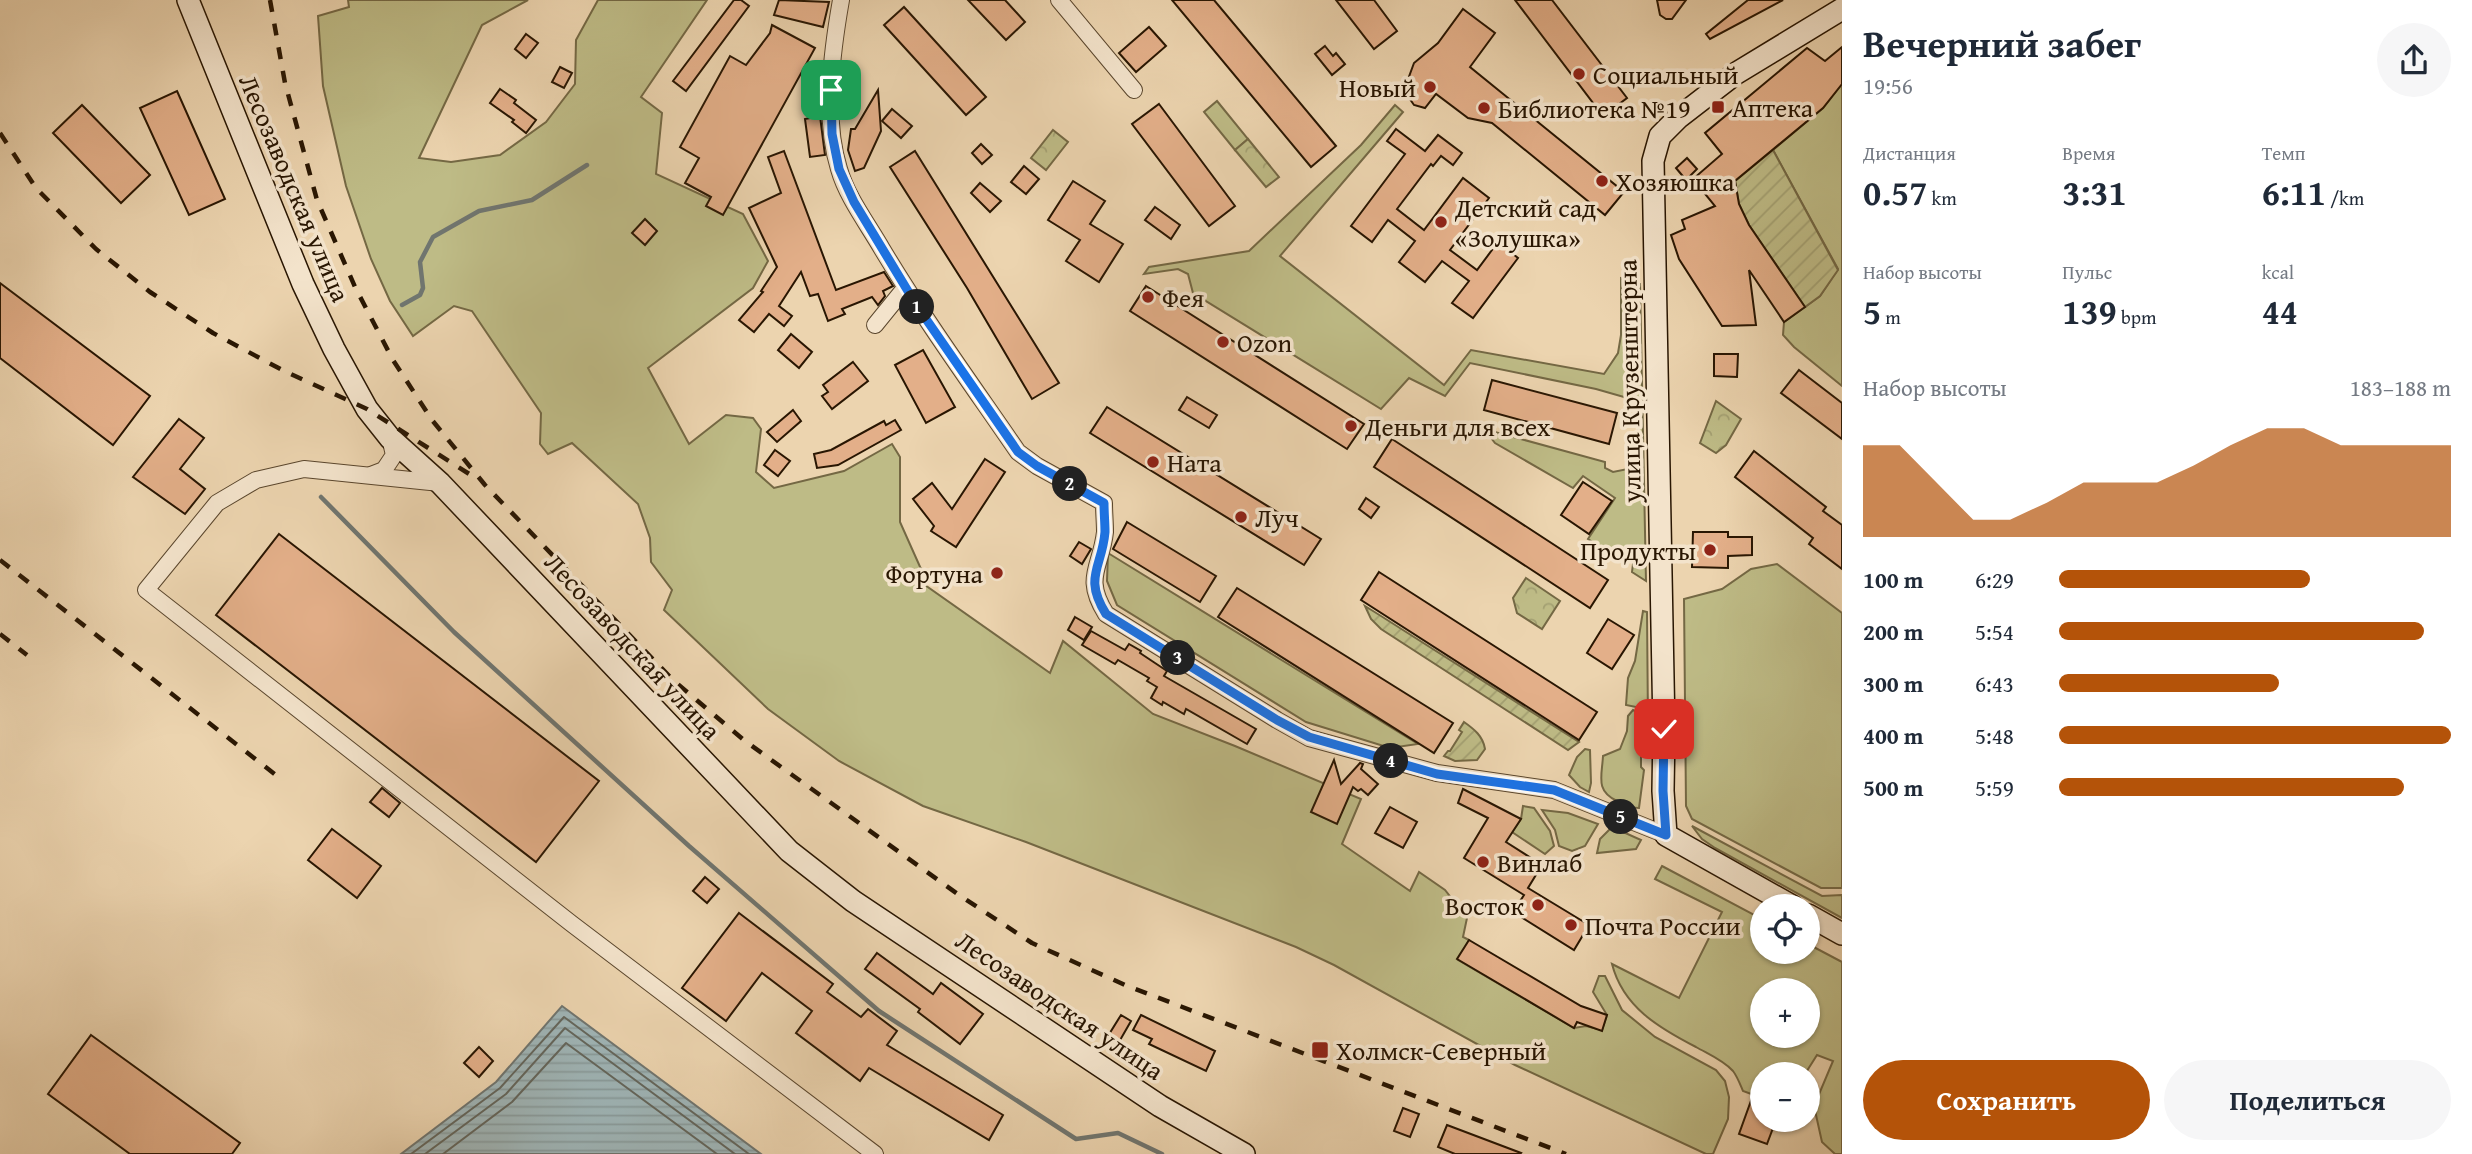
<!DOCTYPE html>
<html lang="ru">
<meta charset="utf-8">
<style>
:root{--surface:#fff;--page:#f6f6f7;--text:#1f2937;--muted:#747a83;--accent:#b45309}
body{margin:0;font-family:"Gentium Book Plus",serif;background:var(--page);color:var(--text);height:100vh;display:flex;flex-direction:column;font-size:26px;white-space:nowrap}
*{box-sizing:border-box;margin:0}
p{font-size:23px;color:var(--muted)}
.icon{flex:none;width:38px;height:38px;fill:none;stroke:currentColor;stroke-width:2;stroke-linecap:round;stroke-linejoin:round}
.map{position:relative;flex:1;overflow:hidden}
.sheet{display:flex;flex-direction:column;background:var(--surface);width:630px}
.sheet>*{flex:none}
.fabs{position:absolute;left:1750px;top:894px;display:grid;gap:14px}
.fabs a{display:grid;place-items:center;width:70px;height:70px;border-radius:50%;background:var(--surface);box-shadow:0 2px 5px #0004;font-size:35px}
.pin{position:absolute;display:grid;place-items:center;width:60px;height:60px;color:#fff;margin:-30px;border-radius:14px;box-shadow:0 4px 10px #0006}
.km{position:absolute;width:35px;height:35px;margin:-18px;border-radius:50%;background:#222;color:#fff;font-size:19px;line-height:35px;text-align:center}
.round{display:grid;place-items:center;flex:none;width:74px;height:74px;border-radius:37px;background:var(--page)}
.summary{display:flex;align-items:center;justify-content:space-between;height:119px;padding:0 21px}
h1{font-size:38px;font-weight:800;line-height:52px}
.metrics{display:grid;grid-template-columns:repeat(3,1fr);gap:10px;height:119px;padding:7px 21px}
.metrics div{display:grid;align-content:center}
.metrics b{font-size:35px;font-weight:800}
.metrics small{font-size:19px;font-weight:400}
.metrics p{font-size:19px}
.chart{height:196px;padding:14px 21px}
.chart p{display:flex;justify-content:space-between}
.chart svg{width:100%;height:126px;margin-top:7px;fill:var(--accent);opacity:.7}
.primary-button{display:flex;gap:14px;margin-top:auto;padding:14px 21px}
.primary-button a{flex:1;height:80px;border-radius:42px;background:var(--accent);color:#fff;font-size:28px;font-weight:800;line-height:80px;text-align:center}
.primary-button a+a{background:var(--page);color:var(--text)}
ul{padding:0 21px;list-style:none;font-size:23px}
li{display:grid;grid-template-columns:112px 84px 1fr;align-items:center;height:52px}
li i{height:18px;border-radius:9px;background:var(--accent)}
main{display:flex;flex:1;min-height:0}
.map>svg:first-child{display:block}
.grass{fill:#bebb86;stroke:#746844;stroke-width:2;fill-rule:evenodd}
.forest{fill:url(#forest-crowns);stroke:#746844;stroke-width:2}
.garden{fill:url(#garden-furrows);stroke:#746844;stroke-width:2}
.water{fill:url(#water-rules);stroke:#70756f;stroke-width:2}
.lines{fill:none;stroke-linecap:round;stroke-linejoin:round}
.shore{stroke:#64665c;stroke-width:2}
.stream{stroke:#70756f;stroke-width:4.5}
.building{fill:#e3af89;stroke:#291602;stroke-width:2}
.street-casing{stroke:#5a462d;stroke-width:18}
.secondary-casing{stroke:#291602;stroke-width:24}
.street{stroke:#f3e3cb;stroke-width:16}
.secondary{stroke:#f3e3cb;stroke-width:21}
.rail{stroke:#291602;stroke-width:4.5;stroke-dasharray:12 12;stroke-linecap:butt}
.route-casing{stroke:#fff;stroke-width:14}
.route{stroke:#1a73e8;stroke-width:9}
.poi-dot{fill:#8f2418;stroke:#f3e3cb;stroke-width:2.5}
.labels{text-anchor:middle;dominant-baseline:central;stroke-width:7;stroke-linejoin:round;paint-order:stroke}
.poi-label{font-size:26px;fill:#291602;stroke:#f3e3cb;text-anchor:start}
.street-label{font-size:26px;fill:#291602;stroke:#f3e3cb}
</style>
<main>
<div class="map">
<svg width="1842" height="1154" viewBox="0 0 1842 1154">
<defs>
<pattern id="forest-crowns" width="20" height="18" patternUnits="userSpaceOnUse" patternTransform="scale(1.75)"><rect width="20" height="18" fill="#bebb86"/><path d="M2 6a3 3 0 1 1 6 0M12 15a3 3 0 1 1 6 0" fill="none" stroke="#a3a072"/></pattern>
<pattern id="garden-furrows" width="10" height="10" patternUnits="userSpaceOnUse" patternTransform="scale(1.75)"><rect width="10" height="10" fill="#bebb86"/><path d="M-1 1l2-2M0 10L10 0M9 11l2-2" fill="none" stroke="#a3a072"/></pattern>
<pattern id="water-rules" width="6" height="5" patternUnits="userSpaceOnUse" patternTransform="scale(1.75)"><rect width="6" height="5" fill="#9fb5b7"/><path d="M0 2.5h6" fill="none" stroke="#899b9c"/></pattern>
</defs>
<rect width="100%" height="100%" fill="#ecd4af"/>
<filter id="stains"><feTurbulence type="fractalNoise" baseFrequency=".00286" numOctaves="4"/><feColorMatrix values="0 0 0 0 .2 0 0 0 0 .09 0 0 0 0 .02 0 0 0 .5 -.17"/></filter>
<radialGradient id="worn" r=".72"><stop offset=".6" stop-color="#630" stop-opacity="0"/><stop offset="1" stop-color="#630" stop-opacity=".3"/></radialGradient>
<g class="grass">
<polygon points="348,0 528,0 482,25 419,158 451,162 500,155 546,122 575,84 576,40 598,0 707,0 641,97 662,113 656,174 743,214 768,261 753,288 648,368 689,444 726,415 753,418 761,429 756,472 774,488 844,471 892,444 900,457 900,522 921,569 915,578 1050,673 1063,641 1153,714 1235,746 1361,799 1342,844 1410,891 1419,872 1445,890 1467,918 1463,937 1469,940 1458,960 1574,1028 1586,1026 1602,1030 1607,1015 1593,992 1599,976 1605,976 1622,1010 1655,1037 1716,1070 1725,1081 1729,1097 1728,1119 1713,1154 1706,1154 1515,1065 1334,965 1296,947 1026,842 923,806 839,761 768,709 664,610 672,590 651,562 650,538 638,504 572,443 548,454 540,444 541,413 472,311 454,306 413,336 390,301 371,259 346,186 323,86 318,16 349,7"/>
<polygon points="1842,84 1842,386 1794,347 1783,335 1784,322 1820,296 1838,269 1773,150 1823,108"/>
<polygon points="1217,101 1248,139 1235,150 1204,112"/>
<polygon points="1395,105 1403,112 1280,256 1444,385 1471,350 1604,374 1618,353 1621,335 1621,278 1640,284 1646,581 1632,572 1634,556 1630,554 1621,561 1588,539 1615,498 1583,476 1573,488 1495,443 1484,429 1605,462 1605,468 1613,472 1638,467 1638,401 1596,389 1470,363 1445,396 1409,378 1381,409 1193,293 1188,274 1178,269 1144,274 1149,267 1249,251 1361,145"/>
<polygon points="1108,553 1418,744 1390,748 1306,722 1117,605 1107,581"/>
<polygon points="1777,564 1842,613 1842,888 1821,888 1692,819 1686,806 1684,599 1722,589 1751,569"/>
<polygon points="1643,611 1647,612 1648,725 1645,725 1646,709 1626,705 1628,678 1635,661"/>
<path d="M1633,710L1641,714V767L1644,770L1639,808C1630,808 1624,805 1617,801C1595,791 1602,776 1603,756L1620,749L1627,731L1628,716Z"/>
<polygon points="1585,749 1590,750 1591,783 1589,792 1580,787 1569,775 1577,757"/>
<polygon points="1523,806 1534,808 1550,831 1554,846 1545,854 1512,832 1521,819"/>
<polygon points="1542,810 1568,813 1598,824 1585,846 1572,851 1559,846 1555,830"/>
<polygon points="1692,826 1822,896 1842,895 1842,918 1715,848 1702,839"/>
<polygon points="1612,827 1641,840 1636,849 1597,853 1600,839"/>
<path d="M1662,866L1762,919V952H1808V944L1842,962V1154H1835L1822,1142L1814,1106L1833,1061L1817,1055L1805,1074H1762V1098L1743,1091C1740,1084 1737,1076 1733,1071C1723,1060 1708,1054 1696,1047C1659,1028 1623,1007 1612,964L1679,998L1722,912L1655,879ZM1762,990H1808V1036H1762Z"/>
</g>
<g class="forest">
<polygon points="1053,130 1068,142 1046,170 1031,158"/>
<polygon points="1248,139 1279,177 1266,187 1235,150"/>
<polygon points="1716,401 1741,419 1726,445 1716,453 1700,443"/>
<polygon points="1526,578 1560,601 1542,629 1517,613 1513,598"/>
</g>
<g class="garden">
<polygon points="1773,150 1838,270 1820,296 1805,307 1749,225 1739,204 1735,181"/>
<polygon points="1365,606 1381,616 1579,742 1568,750 1381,629 1371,619"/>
<path d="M1464,722C1474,729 1483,736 1485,749L1477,760L1455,761L1444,756L1448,751H1450L1462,732L1459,730Z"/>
</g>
<polygon class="water" points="562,1006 761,1154 401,1154 496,1082"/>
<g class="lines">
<g class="shore">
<polyline points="411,1154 500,1088 564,1017 749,1154"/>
<polyline points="425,1154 506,1094 565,1028 735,1154"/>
<polyline points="443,1154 512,1102 566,1043 717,1154"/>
</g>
<g class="stream">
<polyline points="402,305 420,295 423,288 420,262 433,237 479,211 532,200 587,165"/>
<polyline points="321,497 454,632 689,846 879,1011 1076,1139 1118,1133 1162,1154"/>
</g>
</g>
<g class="building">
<polygon points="734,0 741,0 749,6 686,91 673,81"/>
<polygon points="779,0 829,2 823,27 774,15"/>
<polygon points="968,0 1005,0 1025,22 1006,40"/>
<polygon points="1172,0 1214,0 1336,146 1311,167"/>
<polygon points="1336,0 1374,0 1397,31 1374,49"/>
<polygon points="1515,0 1552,0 1627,98 1603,116"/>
<polygon points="1657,0 1686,0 1672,19 1666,19 1660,15"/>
<polygon points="1748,0 1783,0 1710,39 1706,34"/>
<polygon points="904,7 986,97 966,115 884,25"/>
<polygon points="1463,9 1495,33 1470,67 1624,192 1605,215 1492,123 1468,118 1436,94 1425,108 1414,105 1407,95 1402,95 1402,82 1407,82 1414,63 1438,43"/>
<polygon points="772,25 815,48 723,215 706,206 711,197 685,183 699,158 680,147 730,56 746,65 770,33"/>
<polygon points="1149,27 1166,46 1136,72 1119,53"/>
<polygon points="526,34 538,43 526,58 515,49"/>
<polygon points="1325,46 1333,56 1336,53 1345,64 1332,75 1315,54"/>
<polygon points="1842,47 1842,84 1823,108 1735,181 1739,204 1749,225 1805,307 1784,322 1749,270 1756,325 1722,326 1679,259 1671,235 1685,229 1682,220 1715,206 1693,179 1722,154 1705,133 1807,48 1825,61"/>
<polygon points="560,67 572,73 564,88 552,82"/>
<polygon points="500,89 516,100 514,103 536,120 526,133 512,122 514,120 490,103"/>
<polygon points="878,90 881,131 864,168 855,171 848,150 851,129 855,129"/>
<polygon points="177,91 225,199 189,215 140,108"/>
<polygon points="1159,104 1235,206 1209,226 1132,124"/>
<polygon points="82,105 150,175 121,203 53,133"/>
<polygon points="892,109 912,126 901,138 882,121"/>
<polygon points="820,116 825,155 810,157 805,119"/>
<polygon points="1396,129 1425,151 1438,135 1462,153 1453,165 1441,156 1433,166 1431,164 1397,209 1424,230 1463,178 1489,198 1450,250 1477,270 1498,242 1518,258 1473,318 1452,303 1469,281 1442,261 1425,282 1399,262 1415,241 1388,220 1372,242 1351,226 1405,154 1387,141"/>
<polygon points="981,144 992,155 982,164 972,153"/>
<polygon points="784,151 836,290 884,272 893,286 883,291 885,296 878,305 872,297 842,309 845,314 828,321 818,294 810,296 801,272 779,306 792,316 784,326 769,314 754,332 739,320 763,292 761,291 777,267 749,208 781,193 768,157"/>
<polygon points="915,151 1059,383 1032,399 967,288 890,167"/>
<polygon points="1687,158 1697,169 1686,180 1676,168"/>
<polygon points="1024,166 1039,179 1026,194 1011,182"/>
<polygon points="1073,181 1105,201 1090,224 1123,244 1099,282 1066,261 1080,240 1048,220"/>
<polygon points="980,183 1001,201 990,212 971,193"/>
<polygon points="1155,207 1180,225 1171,239 1145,220"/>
<polygon points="645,219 657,231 645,245 632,233"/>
<polygon points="0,283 150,396 113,445 0,358"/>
<polygon points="1146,286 1364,424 1347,449 1130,311"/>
<polygon points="791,334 812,352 799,368 778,350"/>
<polygon points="923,350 955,407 926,423 895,365"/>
<polygon points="1714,354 1738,354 1737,377 1714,376"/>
<polygon points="853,362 868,381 832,409 822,396 828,392 823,385"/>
<polygon points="1799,370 1842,403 1842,439 1781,393"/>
<polygon points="1492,380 1617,413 1609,444 1484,410"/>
<polygon points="1187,397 1217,415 1209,428 1179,410"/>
<polygon points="1107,407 1321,539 1304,565 1090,433"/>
<polygon points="793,410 801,421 777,442 767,432"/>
<polygon points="179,419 204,438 180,469 205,489 185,514 133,477"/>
<polygon points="895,420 901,430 838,465 817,468 814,454 831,450 884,421 886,425"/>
<polygon points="1392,439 1608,580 1590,608 1374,467"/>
<polygon points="775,450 790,461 778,476 764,465"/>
<polygon points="1754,451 1826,507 1823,511 1842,525 1842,569 1809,544 1813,538 1735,477"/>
<polygon points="985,459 1005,472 956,547 931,531 934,526 913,499 932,483 952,509"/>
<polygon points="1583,482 1612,501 1589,534 1561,515"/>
<polygon points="1366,498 1379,507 1371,518 1359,509"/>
<polygon points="1127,522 1216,576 1200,602 1113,549"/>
<polygon points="1693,532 1728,532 1728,537 1752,537 1752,555 1728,556 1728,568 1692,567"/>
<polygon points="279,534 599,781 536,862 216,615"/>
<polygon points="1079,542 1091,549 1082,564 1070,556"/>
<polygon points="1379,572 1597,712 1579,740 1361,600"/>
<polygon points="1237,588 1453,723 1434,753 1218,617"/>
<polygon points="1075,617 1092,627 1084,640 1068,630"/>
<polygon points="1608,619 1634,635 1612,669 1587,653"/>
<polygon points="1091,631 1125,650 1129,644 1141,651 1140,653 1167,671 1164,676 1256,729 1247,744 1186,709 1184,714 1163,702 1162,705 1151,698 1157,687 1147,681 1149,678 1118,660 1115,664 1082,645"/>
<polygon points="1334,760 1341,784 1360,763 1363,764 1361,769 1378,784 1368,795 1361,789 1358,791 1353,787 1337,824 1311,812"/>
<polygon points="382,788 400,803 389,817 370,802"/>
<polygon points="1463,789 1521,819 1506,842 1542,865 1528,888 1589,925 1574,950 1513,912 1524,895 1464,858 1488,818 1458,803"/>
<polygon points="1390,807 1417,822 1403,848 1375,833"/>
<polygon points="332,829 381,866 357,898 308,860"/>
<polygon points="705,877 719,889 707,903 693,891"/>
<polygon points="739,913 833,984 827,992 861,1017 868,1009 897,1031 887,1045 1003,1115 989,1140 869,1068 860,1081 796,1033 812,1011 762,973 726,1021 682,988"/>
<polygon points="1469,940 1581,1006 1607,1015 1602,1031 1577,1022 1574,1028 1457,959"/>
<polygon points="877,953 933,994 941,983 983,1014 960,1044 918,1012 920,1009 865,969"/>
<polygon points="1121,1015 1131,1021 1119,1042 1108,1036"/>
<polygon points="1141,1015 1215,1051 1206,1071 1149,1044 1152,1039 1133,1030"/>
<polygon points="91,1035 240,1143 232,1154 130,1154 48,1094"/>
<polygon points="479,1047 493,1061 479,1077 464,1063"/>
<polygon points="1761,1073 1762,1120 1776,1120 1767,1144 1739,1134"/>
<polygon points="1403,1108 1419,1114 1410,1137 1394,1131"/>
<polygon points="1447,1125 1521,1153 1520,1154 1455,1154 1438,1147"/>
</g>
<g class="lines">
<defs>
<g id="street">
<path d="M841,0C832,51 823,118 839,169C847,197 867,223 882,249C924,319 972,385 1018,452L1037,466L1104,503C1104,513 1105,523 1105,532C1101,568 1083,577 1106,614L1277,720L1309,738L1437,773L1554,790L1666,835"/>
<polyline points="1059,0 1134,90"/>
<polyline points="875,325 905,288"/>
<polyline points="371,475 384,470 394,455 390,438"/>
<polyline points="440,483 304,469 256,480 217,503 146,590 572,924 875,1154"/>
</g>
<g id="secondary">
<polyline points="188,0 303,284 334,349 367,409 390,438 440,483 789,851 853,901 1160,1106 1244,1154"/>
<polyline points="1792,906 1666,835 1663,791 1664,729 1653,161 1660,136 1678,118 1735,74 1842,9"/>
<polyline points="1808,915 1842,934"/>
</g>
</defs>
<use href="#street" class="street-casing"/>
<use href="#secondary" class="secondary-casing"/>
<use href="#street" class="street"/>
<use href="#secondary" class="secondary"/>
<g class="rail">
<polyline points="270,0 285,83 317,200 355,287 393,360 432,420 485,485 673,680 745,741 959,895 1032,943 1125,985 1566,1154"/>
<polyline points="0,133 36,188 96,249 150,292 213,333 284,371 367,409 474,477"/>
<polyline points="0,560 281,779"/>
<polyline points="0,634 27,655"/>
</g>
</g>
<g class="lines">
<defs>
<path id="route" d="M831,90L832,134L839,169L854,202L917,306L1018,452L1037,466L1104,503C1104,513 1105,523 1105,532C1102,568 1083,577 1106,614L1277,720L1309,737L1437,774L1554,790L1666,835L1663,791L1664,729"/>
</defs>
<use href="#route" class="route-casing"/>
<use href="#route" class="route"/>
</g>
<g class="poi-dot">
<circle cx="1579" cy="74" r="7"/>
<circle cx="1430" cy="87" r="7"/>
<rect x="1711" y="100" width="14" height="14" rx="3.5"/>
<circle cx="1484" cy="108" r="7"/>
<circle cx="1602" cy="181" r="7"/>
<circle cx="1441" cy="222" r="7"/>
<circle cx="1148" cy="297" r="7"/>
<circle cx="1223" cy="342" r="7"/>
<circle cx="1351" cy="426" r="7"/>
<circle cx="1153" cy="462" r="7"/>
<circle cx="1241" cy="517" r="7"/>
<circle cx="1710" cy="550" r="7"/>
<circle cx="997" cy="573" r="7"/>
<circle cx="1483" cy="862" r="7"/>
<circle cx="1538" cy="905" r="7"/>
<circle cx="1571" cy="925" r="7"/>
<rect x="1311" y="1041" width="18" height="18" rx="3.5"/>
</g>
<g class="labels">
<g class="poi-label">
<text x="1593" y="74">Социальный</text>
<text x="1416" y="87" text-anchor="end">Новый</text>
<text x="1732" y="107">Аптека</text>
<text x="1498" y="108">Библиотека №19</text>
<text x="1616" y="181">Хозяюшка</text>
<text x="1455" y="207">Детский сад<tspan x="1455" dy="30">«Золушка»</tspan></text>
<text x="1162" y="297">Фея</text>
<text x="1237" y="342">Ozon</text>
<text x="1365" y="426">Деньги для всех</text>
<text x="1167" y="462">Ната</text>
<text x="1255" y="517">Луч</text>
<text x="1696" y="550" text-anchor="end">Продукты</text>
<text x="983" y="573" text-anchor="end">Фортуна</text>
<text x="1497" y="862">Винлаб</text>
<text x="1524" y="905" text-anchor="end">Восток</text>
<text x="1585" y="925">Почта России</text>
<text x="1336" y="1050">Холмск-Северный</text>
</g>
<g class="street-label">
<text transform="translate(295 188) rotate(67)">Лесозаводская улица</text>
<text transform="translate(1629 381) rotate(-91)">улица Крузенштерна</text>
<text transform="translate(633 646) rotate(47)">Лесозаводская улица</text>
<text transform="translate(1060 1005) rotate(34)">Лесозаводская улица</text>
</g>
</g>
<rect width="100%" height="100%" filter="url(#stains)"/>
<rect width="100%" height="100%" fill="url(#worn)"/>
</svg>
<div class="fabs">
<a><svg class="icon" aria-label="locate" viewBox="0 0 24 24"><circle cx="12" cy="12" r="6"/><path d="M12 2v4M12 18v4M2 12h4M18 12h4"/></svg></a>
<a>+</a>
<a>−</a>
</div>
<div class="pin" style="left:831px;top:90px;background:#1e9e55"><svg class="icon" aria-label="arrive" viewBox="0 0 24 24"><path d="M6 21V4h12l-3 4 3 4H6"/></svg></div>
<div class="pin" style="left:1664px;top:729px;background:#d93025"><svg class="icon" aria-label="check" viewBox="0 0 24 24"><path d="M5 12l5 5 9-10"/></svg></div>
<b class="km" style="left:917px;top:307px">1</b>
<b class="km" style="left:1070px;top:484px">2</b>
<b class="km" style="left:1178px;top:658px">3</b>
<b class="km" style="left:1391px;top:761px">4</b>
<b class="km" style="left:1621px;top:817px">5</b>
</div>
<section class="sheet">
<div class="summary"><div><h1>Вечерний забег</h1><p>19:56</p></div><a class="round"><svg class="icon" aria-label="share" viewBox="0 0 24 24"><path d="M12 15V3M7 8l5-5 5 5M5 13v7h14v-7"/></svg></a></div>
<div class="metrics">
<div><p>Дистанция</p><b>0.57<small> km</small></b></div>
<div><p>Время</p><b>3:31</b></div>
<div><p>Темп</p><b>6:11<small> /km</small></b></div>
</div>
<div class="metrics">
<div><p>Набор высоты</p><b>5<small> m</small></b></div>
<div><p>Пульс</p><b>139<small> bpm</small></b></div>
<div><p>kcal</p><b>44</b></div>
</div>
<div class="chart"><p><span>Набор высоты</span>183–188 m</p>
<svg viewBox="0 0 160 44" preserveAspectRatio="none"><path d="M0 44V12L10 12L20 25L30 38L40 38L50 32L60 25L70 25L80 25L90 19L100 12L110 6L120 6L130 12L140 12L150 12L160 12V44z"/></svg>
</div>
<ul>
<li><b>100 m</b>6:29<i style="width:64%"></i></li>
<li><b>200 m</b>5:54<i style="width:93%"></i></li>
<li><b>300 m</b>6:43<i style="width:56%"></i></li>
<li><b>400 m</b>5:48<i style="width:100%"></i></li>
<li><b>500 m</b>5:59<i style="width:88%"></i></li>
</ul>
<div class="primary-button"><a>Сохранить</a><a>Поделиться</a></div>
</section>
</main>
